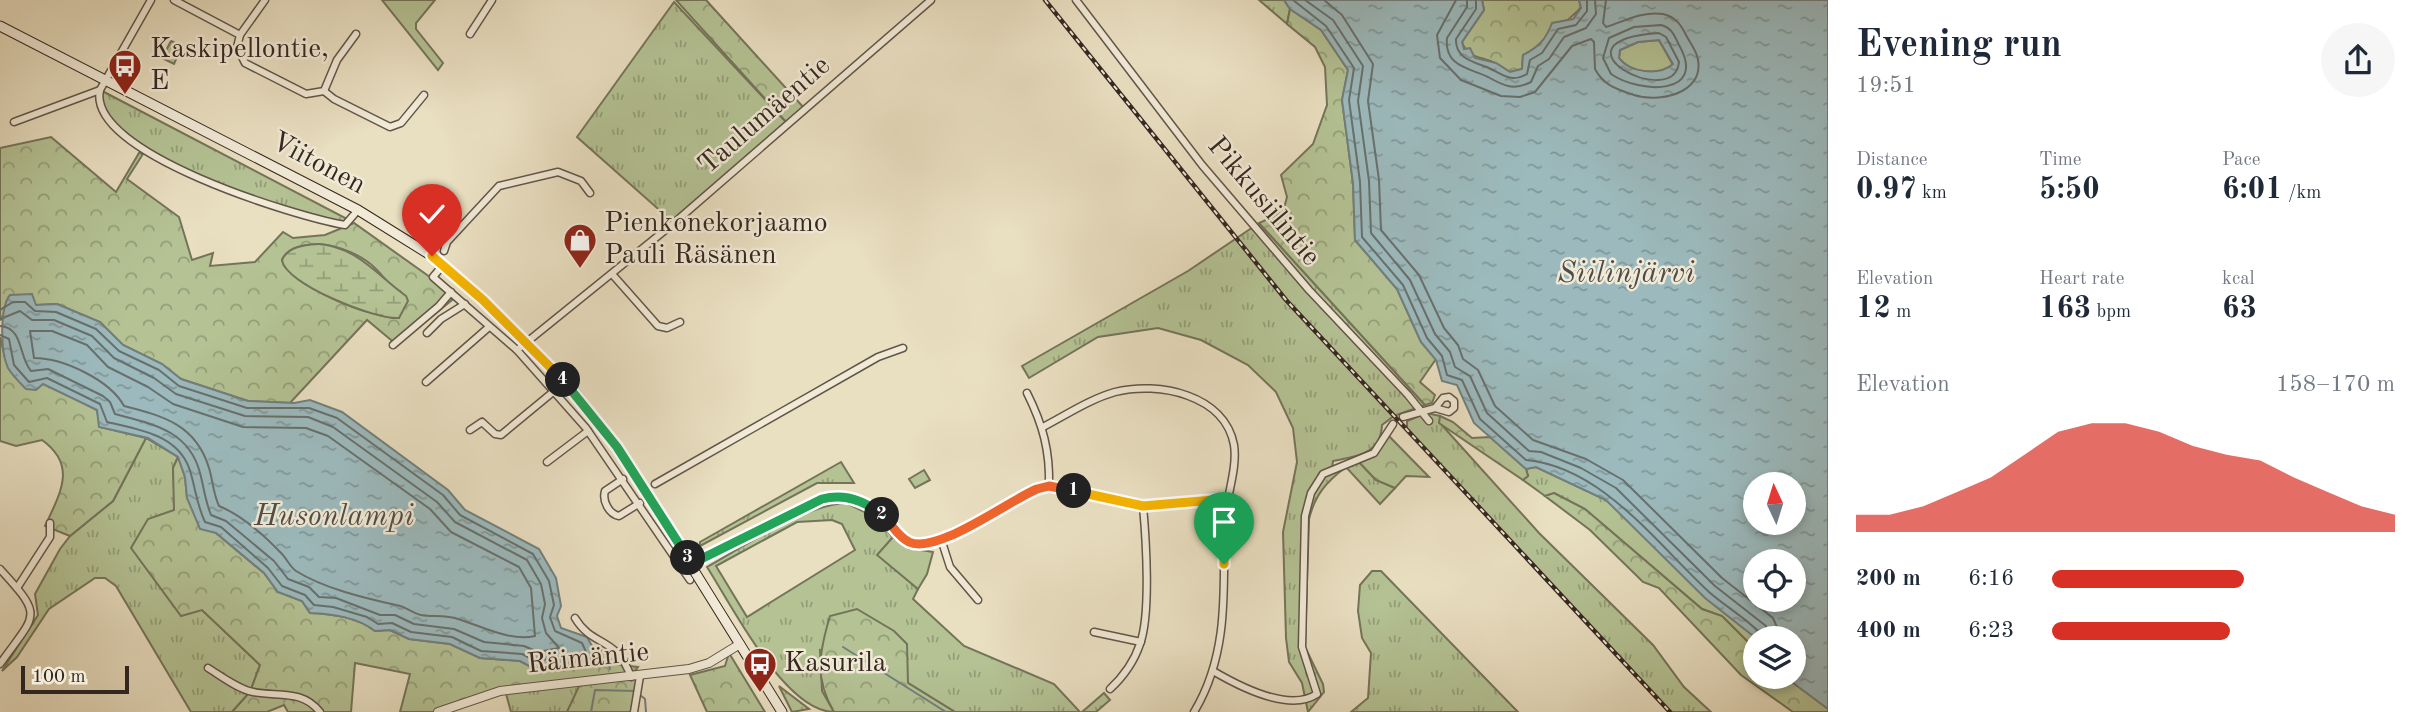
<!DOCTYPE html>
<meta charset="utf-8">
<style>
:root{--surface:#fff;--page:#f6f6f7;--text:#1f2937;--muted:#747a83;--accent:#d93025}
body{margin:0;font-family:"Old Standard TT",serif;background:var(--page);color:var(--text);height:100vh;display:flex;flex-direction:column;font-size:26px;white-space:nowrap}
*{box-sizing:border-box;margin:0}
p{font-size:23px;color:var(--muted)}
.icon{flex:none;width:38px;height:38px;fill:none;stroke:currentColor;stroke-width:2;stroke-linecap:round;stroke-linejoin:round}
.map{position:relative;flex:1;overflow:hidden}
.sheet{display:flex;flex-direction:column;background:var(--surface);width:595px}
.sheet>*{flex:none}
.needle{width:46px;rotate:356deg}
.tools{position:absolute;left:1743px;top:472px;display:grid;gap:14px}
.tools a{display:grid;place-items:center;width:63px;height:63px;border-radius:50%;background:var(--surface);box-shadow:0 4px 10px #0003;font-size:35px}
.scale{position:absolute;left:21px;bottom:18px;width:108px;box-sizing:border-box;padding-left:7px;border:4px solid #352720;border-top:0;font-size:19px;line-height:24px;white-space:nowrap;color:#352720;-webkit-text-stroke:5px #f1ead7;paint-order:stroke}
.pin{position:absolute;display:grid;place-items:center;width:60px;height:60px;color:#fff;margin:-72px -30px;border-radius:50% 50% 50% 0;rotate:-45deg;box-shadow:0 0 7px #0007}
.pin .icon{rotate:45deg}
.km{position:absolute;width:35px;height:35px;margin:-18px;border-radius:50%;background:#222;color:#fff;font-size:19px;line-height:35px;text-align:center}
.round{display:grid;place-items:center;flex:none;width:74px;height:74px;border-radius:37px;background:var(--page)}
.overview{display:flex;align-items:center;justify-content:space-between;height:119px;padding:0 28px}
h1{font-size:38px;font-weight:600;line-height:52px}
.figures{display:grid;grid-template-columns:repeat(3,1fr);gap:10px;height:119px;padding:7px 28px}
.figures div{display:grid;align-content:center}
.figures b{font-size:30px;font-weight:600}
.figures small{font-size:19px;font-weight:400}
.figures p{font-size:19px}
.chart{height:196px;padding:14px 28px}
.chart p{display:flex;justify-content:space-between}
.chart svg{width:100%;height:126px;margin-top:7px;fill:var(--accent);opacity:.7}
ul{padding:0 28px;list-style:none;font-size:23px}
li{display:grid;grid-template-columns:112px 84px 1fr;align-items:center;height:52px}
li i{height:18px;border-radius:9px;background:var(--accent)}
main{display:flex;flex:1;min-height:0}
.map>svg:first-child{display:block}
.grass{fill:url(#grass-tufts);stroke:#74745a;stroke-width:2;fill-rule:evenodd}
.forest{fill:url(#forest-crowns);stroke:#74745a;stroke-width:2;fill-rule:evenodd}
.wetland{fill:url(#wetland-marsh);stroke:#74745a;stroke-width:2}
.green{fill:#b4c294;stroke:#74745a;stroke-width:2}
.water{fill:url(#water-ripples);stroke:#737f7e;stroke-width:2;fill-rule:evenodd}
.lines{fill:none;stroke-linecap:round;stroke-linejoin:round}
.shore{stroke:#68706e;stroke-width:2}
.stream{stroke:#737f7e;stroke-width:2}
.minor-casing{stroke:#625548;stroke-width:9}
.tertiary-casing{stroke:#625548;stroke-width:10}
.secondary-casing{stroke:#352720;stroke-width:11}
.minor{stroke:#f1ead7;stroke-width:6}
.tertiary{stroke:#f1ead7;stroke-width:8}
.secondary{stroke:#f1ead7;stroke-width:9}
.rail-casing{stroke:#352720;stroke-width:4.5}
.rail{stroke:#f1ead7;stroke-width:2;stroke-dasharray:5;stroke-linecap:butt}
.split-1-casing{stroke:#fff;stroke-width:14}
.split-2-casing{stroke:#fff;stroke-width:14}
.split-3-casing{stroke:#fff;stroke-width:14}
.split-4-casing{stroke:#fff;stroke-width:14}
.split-5-casing{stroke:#fff;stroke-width:14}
.split-1{stroke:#f5b400;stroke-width:9}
.split-2{stroke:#f0652b;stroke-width:9}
.split-3{stroke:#22a559;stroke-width:9}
.split-4{stroke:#22a559;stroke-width:9}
.split-5{stroke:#f5b400;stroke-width:9}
.labels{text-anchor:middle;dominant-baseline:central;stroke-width:5;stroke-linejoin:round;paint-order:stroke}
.poi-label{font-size:28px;fill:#352720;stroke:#f1ead7;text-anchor:start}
.street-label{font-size:28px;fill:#352720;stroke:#f1ead7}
.water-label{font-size:30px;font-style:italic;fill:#4f4c47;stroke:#f1ead7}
</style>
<main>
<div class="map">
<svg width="1828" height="712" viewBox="0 0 1828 712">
<defs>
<pattern id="grass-tufts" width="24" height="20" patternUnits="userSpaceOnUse" patternTransform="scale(1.75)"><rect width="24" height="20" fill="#b4c294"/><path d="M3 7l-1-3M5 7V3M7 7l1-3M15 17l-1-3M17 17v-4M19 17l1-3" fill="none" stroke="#939e78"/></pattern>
<pattern id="forest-crowns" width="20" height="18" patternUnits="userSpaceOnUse" patternTransform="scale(1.75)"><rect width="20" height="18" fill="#b4c294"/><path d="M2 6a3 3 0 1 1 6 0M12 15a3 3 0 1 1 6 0" fill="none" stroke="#939e78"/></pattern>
<pattern id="wetland-marsh" width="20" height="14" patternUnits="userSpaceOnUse" patternTransform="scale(1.75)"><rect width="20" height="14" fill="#b4c294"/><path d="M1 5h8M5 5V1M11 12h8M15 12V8" fill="none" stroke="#939e78"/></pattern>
<pattern id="water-ripples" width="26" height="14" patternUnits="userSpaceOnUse" patternTransform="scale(1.75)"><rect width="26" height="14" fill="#9cbabd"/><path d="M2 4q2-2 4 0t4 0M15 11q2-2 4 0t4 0" fill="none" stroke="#809799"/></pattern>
</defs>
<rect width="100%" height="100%" fill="#e9dfc1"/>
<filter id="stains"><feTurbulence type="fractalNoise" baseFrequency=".00286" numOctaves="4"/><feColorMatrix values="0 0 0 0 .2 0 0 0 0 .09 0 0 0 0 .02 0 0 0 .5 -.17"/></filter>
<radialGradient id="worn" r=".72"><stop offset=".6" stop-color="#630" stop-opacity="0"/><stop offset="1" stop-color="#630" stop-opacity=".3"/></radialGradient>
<g class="grass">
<polygon points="1259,0 1284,0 1290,9 1287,24"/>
<polygon points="674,2 787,123 674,223 577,137"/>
<path d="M100,90L106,93L351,221L348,224C253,198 175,182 100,111L97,101Z"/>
<path d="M1259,223L1425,405L1394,416L1382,425C1381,454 1356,457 1333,461L1332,469L1357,460L1376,480L1395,488L1380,504L1346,467C1326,482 1315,495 1309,519L1305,647L1323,684L1324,692L1308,712L1302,683L1289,662L1286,638L1283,532L1297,462L1293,428L1276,392L1248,365L1201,340L1158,328L1098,337L1029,378L1022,366L1188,271Z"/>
<polygon points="1427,413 1440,416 1440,423 1539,533 1653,645 1684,687 1711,712 1669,712 1407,430 1407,421"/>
<polygon points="146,438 178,457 173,468 175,510 202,610 260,665 250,692 232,712 191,712 116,586 105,578 95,578 49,609 17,657 2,671 38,615 35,594 60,549 70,536 113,501"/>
<polygon points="841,462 854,483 817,483 700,546 700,542"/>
<polygon points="1536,467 1606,500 1757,639 1755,649 1722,616 1702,609 1585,509 1554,493 1545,496 1523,480 1528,476 1526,469"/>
<path d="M846,503L875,517L893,537L878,555L918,589L913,599L964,646L1054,684L1080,712H955L908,683L820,650L822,691L834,712C785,712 732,606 707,567C743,547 807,504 846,503ZM832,520L842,524L855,550L747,617L716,566L797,522Z"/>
<polygon points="1372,571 1381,571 1518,712 1351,712 1368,698 1371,653 1362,638 1358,611 1360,585"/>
<polygon points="582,681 567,712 511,712 505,690"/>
<polygon points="779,686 809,709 792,712"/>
<polygon points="1104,693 1110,700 1096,712 1082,712"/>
</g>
<g class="forest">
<polygon points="676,0 706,0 804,108 787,123"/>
<path d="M1482,0H1579L1581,8L1537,48L1523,55L1522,69L1510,72C1504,69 1500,65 1495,63C1481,56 1468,59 1462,42L1484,10Z"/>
<polygon points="1290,9 1321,30 1348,70 1342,100 1353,183 1355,240 1397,289 1421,342 1436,359 1420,382 1435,395 1432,403 1425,405 1259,223 1283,212 1287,197 1281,175 1313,144 1327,105 1325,67 1315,47 1287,24"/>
<path d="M51,137L116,192L139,153L143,154L127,179L179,217L192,260L213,253L210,266L255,262L283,232L293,238L325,235L354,223L451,292L452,300L397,345L367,320L290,403L248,401L181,379L162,364L123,345L100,322L57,304L36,305L0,320V148ZM319,244C339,246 361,254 376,269C385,278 389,286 401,292L399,318C376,320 285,284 282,260C288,246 305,245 319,244Z"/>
<path d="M0,337L6,361L97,410L100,427L146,438L113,501L70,536L45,526C61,492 77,465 42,440L16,446L0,441Z"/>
<polygon points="1440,416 1453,422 1472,438 1490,437 1526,469 1528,476 1523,480 1439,423"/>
<polygon points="1385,432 1429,477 1406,476 1395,488 1376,480 1357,460 1374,453"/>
<path d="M178,457L185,477L187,498L216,533L264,573L278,592L302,601L310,613C333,614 357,617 375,631L390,630L409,639L450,644L480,658L520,661L535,669L595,651L593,647L606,652L615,664L638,667L632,676H640L634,712H567L581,682L500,691L438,712H400L410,674L355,663L351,712H288L284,705L267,712H232L250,692L260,665L202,610L181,616L131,548L148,519L174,510L173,468Z"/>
<polygon points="1554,493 1585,509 1702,609 1722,616 1755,649 1755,677 1785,677 1828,706 1828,712 1793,712 1741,675 1659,588 1643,582 1590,530 1545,496"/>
<path d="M857,609L894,631L907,644L908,683L955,712H834C814,678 819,653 830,616Z"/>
<polygon points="729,653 765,712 707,712 690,675 725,666"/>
</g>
<path class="wetland" d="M319,244C357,247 378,276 406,296L408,301L399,318C376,320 285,284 282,260C288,246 305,245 319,244Z"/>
<g class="green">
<polygon points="382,0 435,0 416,23 416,29 443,63 438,70"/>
<path d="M1659,40L1673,65C1659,76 1630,73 1619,58L1620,50L1638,42Z"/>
<polygon points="171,41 182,46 174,64 162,58"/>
<polygon points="924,470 930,480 915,488 909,479"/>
<polygon points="893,537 909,548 933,552 927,574 918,589 877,555"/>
</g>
<g class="water">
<path d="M1284,0H1482L1484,10L1462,42L1464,49L1470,48L1475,58L1496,63L1510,72L1522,69L1523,55C1539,47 1546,39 1552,23L1573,19L1581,8L1579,0H1828V709L1785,677H1794V639H1757L1705,598L1606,500L1536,467L1526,469L1474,423L1457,385L1442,381L1436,360L1421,342L1397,289L1355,240L1353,183L1342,100L1348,70L1321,30L1290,9ZM1659,40L1673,64C1659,76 1630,73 1619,58L1620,50L1638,42ZM1755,485H1794V523H1755ZM1755,562H1794V600H1755Z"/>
<path d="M32,294L36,305L57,304L100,322L123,345L162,364L181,379L248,401L294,403L310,400L342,412L448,490L465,510L539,549L556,578L561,606L557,616L561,628L587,637L595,651L590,659L535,669L520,661L480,658L450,644L409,639L390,630L375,631C357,617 333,614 310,613L302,601L278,592L264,573L216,533L200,529L187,498L185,477L178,457L148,438L99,427L97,410L43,384L36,390L26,389C20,383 12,375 8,368C0,351 0,307 10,295Z"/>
</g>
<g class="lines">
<g class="shore">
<path d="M1293,0L1326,26L1354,68L1349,100L1360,182L1362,237L1403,285L1427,338L1442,356L1447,375L1462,380L1480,419L1526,460C1602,467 1656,543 1709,592C1725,606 1744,617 1759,632L1762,639"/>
<polyline points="1305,0 1333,20 1363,66 1358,101 1369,181 1371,233 1410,280 1435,334 1450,352 1455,367 1470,376 1487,413 1529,451 1541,452 1581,468 1616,488 1715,586 1766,626 1771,639"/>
<polyline points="1324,0 1342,15 1373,64 1368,101 1379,180 1381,230 1419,275 1444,328 1458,345 1463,359 1478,370 1495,406 1533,440 1586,459 1623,480 1722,578 1773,618 1782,639"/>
<path d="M1456,0L1437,35L1440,58L1461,80L1501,96L1520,97L1535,92L1572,46L1591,39L1594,42L1595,69C1604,86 1617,89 1634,95C1658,103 1704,94 1698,60C1697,51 1690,43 1686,35C1681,25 1676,17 1663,14C1642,11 1625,21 1606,27L1603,23L1606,0"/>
<path d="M1467,0V7L1447,38C1444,67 1470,68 1488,77C1504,86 1514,91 1531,82L1538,66L1549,59L1564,37L1586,28L1596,14L1595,0"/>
<path d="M1476,0V9L1456,39C1455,60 1476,62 1491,69C1504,75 1511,83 1527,74L1530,60L1542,53L1558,29L1576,25L1587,11V0"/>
<path d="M1661,25C1672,28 1674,35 1679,45C1708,96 1640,94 1611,74L1603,58L1609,38L1634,27Z"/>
<path d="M1659,33L1666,37L1679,62C1674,113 1542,41 1659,33Z"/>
<path d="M0,310L13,302H25L35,311L56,312L96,329L119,351L159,370L179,386L247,408H309L337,418L443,495L460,515L533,554L549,581L554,605L550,617L555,631L582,643L586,652L536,661L522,654L481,651L452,637L411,632L392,623L378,624L367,617L333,607L314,605L305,595L282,586L268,568L221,527L205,522C197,505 196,492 191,474C181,435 141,430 107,422L100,404L47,378L29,382L14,365L9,339L0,335"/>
<path d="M0,319L20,311L32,320H54L92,336L114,358L154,378L176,394L245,416L308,417L333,427L437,502L455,522L527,560L541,584L545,604L542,618L546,633L559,648L538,652L524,646L484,642L454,629L414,624L395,615H380L336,598L319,597L309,587L288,579L274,561L226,521L211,515C205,500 204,488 200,473C189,430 152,424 115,414L110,402L103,396L48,369L31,371C18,356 24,328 0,326"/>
<path d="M30,331H52L87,345L108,367L148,387L173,404L243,427L306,428L328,436L430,509L451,532L519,567L531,588L535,636C511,642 481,626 458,619C446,615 433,617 421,615C412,613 405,606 396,605C364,598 323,588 296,571C290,567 287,559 282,554C265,536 241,515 219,506C213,493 213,481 209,468C196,425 164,416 124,406C110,380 63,358 34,358Z"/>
</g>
<g class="stream">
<polyline points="0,316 4,318"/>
<polyline points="843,647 946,712"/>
<polyline points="595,651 606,654 610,669"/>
<polyline points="640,695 645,699 646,712"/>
<polyline points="591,712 595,690 636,691"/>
</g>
<defs>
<g id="minor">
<path d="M151,0L100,90C86,153 297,217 345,225L358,210"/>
<polyline points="174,0 240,35 237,47 245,63 306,94 324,91 337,60 356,34"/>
<polyline points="1076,0 1202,165 1309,290 1408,395 1429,421"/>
<polyline points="470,34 492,0"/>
<polyline points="240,35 265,0"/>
<polyline points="324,91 334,99 390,127 401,123 424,95"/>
<polyline points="14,122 100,90"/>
<polyline points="444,251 447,242 499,186 558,172 581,181 590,193"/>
<polyline points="443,265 433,277 517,350 586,428 690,580"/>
<polyline points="612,274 658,326 667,328 680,322"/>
<polyline points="427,333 441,319 465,304"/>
<polyline points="393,345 439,306 451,292"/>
<polyline points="517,350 674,223 931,0"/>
<polyline points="426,382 489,327"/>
<path d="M1027,393C1043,425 1050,451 1049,486"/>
<polyline points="1403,417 1435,408 1449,412 1454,408 1454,401 1449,397 1443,398 1435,408"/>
<path d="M1043,427C1066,415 1090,399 1115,392C1159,381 1225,395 1234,445C1238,470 1224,503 1224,530C1224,593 1228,656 1194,712"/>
<polyline points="470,430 482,422 495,434 501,435 553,392"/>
<polyline points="547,462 588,431"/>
<path d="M623,479L605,491C602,501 609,514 619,516L640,503"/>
<polyline points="655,484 878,357 903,348"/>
<polyline points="942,542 950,567 978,600"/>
<polyline points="691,564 822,499 838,495 871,506 901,537 916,545 942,542 1019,497 1049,486 1143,506 1225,499"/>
<path d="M0,569C45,618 36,613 0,664"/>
<polyline points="17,588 50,537 50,523"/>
<path d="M575,618C593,648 616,635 631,677"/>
<polyline points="1094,632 1141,642"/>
<path d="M208,668C221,676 238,689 253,692C278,697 302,689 320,712"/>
<path d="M1213,671C1242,688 1290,712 1317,694L1302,647L1305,516L1311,493L1323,474L1374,453L1393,424"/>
<path d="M1110,689C1124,676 1134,662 1140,644C1151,614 1146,539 1143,506"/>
<polyline points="634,712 640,676"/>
</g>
<polyline id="tertiary" points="438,712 500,691 689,669 709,663 740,644"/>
<polyline id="secondary" points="0,26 358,210 432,256 483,300 574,391 617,447 782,712"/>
</defs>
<use href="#minor" class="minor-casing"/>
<use href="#tertiary" class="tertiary-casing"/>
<use href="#secondary" class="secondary-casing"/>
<use href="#minor" class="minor"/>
<use href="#tertiary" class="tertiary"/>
<use href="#secondary" class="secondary"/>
<defs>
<polyline id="rail" points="1045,0 1286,300 1670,712"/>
</defs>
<use href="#rail" class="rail-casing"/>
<use href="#rail" class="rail"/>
</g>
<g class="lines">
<defs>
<polyline id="split-1" points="1074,491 1143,506 1225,499 1224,564"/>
<path id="split-2" d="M882,515C892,524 897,536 909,542C937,555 1008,501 1037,489L1049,486L1074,491"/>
<path id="split-3" d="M688,558L691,564L822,499C845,493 864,500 882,515"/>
<polyline id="split-4" points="563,380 617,447 688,558"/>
<polyline id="split-5" points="432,256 483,300 563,380"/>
</defs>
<use href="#split-1" class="split-1-casing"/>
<use href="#split-2" class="split-2-casing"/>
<use href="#split-3" class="split-3-casing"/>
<use href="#split-4" class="split-4-casing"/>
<use href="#split-5" class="split-5-casing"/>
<use href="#split-1" class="split-1"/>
<use href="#split-2" class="split-2"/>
<use href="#split-3" class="split-3"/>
<use href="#split-4" class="split-4"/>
<use href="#split-5" class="split-5"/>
</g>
<defs>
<symbol id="bus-pin" viewBox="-11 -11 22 30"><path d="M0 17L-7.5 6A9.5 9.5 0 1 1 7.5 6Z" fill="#8f2418" stroke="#f1ead7"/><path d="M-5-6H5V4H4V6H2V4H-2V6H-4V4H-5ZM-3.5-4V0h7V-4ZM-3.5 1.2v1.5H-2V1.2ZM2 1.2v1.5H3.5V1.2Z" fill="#fff"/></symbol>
<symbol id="shop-pin" viewBox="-11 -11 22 30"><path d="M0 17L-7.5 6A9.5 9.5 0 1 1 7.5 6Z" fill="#8f2418" stroke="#f1ead7"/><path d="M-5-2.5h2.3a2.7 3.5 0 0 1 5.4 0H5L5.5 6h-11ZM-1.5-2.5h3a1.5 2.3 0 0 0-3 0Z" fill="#fff"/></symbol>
</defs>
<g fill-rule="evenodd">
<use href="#bus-pin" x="106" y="47" width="38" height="52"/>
<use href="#shop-pin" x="561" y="221" width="38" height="52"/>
<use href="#bus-pin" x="741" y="645" width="38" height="52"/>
</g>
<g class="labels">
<g class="poi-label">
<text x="150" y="50">Kaskipellontie,<tspan x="150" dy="32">E</tspan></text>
<text x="604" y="224">Pienkonekorjaamo<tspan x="604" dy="32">Pauli Räsänen</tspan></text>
<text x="784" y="664">Kasurila</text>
</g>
<g class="street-label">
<text transform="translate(765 116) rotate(-41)">Taulumäentie</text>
<text transform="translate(318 164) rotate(28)">Viitonen</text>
<text transform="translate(1263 202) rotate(50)">Pikkusiilintie</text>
<text transform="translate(588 659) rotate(-6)">Räimäntie</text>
</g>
<g class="water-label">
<text x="1626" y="274">Siilinjärvi</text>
<text x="334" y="517">Husonlampi</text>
</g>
</g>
<rect width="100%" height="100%" filter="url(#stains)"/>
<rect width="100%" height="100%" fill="url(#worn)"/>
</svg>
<div class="tools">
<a><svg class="needle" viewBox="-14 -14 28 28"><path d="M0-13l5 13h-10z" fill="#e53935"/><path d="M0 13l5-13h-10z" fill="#747a83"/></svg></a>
<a><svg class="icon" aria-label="locate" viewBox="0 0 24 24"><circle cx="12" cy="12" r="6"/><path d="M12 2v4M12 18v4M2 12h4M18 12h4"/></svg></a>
<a><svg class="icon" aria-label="layers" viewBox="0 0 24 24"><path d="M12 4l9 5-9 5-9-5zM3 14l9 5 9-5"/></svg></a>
</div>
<div class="scale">100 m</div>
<div class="pin" style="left:1224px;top:564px;background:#1e9e55"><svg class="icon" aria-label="arrive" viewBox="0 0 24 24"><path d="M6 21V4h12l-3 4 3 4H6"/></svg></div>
<div class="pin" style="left:432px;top:256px;background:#d93025"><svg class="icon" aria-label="check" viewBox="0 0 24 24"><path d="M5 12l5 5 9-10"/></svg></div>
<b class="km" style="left:1074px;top:491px">1</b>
<b class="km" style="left:882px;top:515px">2</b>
<b class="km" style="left:688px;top:558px">3</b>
<b class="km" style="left:563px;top:380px">4</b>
</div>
<section class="sheet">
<div class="overview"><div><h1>Evening run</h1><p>19:51</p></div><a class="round"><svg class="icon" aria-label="share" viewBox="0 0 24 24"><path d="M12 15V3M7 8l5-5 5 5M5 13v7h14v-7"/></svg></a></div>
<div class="figures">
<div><p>Distance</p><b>0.97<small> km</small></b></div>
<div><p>Time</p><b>5:50</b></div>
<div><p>Pace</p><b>6:01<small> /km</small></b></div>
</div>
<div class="figures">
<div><p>Elevation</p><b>12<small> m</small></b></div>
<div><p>Heart rate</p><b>163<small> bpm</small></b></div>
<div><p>kcal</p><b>63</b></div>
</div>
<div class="chart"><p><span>Elevation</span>158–170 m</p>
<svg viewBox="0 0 160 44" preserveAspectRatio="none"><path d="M0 44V38L10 38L20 35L30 30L40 25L50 17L60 9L70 6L80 6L90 9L100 14L110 17L120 19L130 25L140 30L150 35L160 38V44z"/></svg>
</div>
<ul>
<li><b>200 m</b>6:16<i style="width:56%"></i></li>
<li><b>400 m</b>6:23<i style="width:52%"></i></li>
</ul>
</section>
</main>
